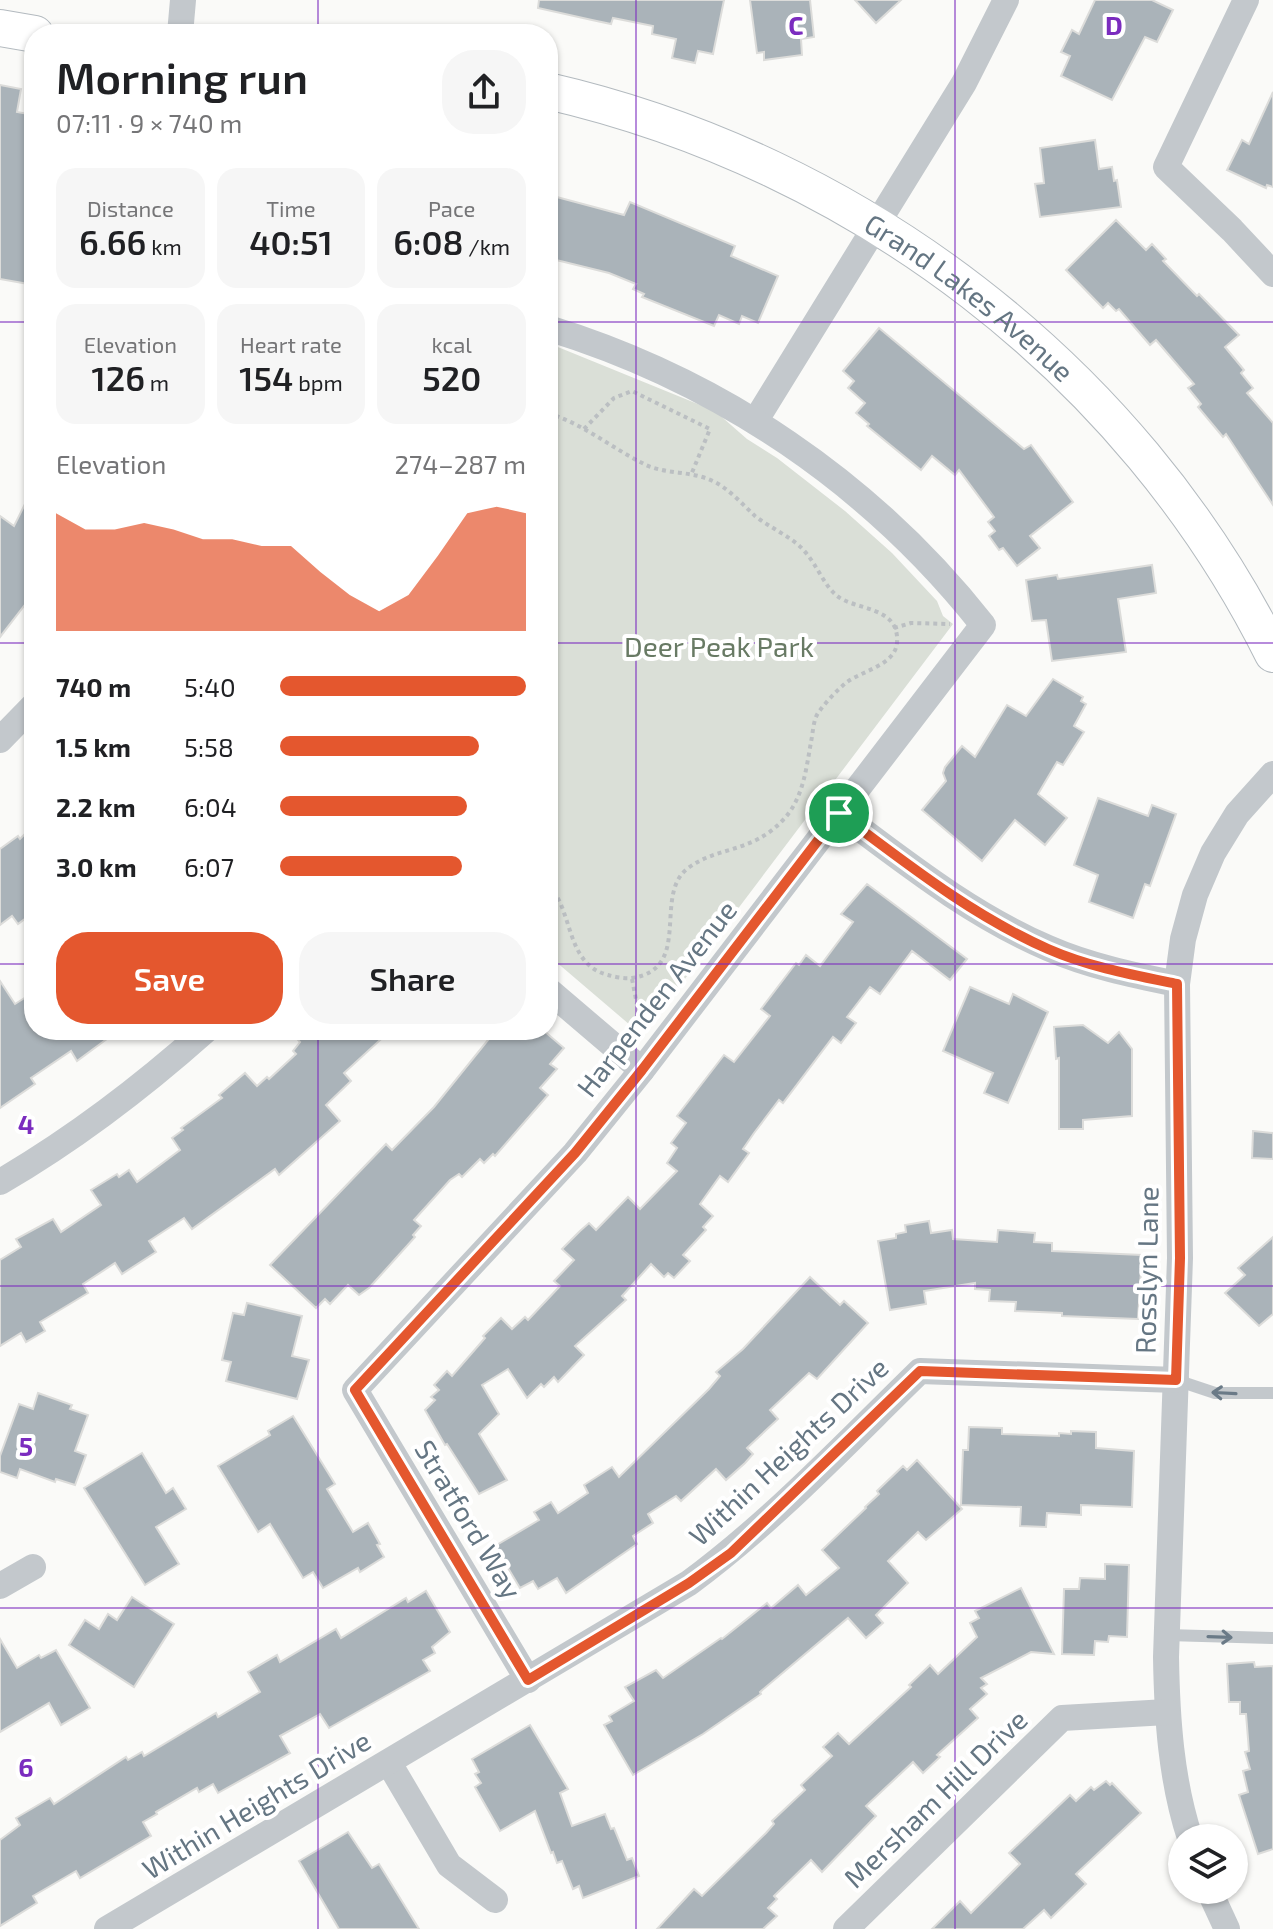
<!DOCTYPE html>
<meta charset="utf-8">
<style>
:root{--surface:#fff;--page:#f6f6f6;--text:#202124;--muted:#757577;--accent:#e4572e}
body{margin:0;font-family:"Exo 2",sans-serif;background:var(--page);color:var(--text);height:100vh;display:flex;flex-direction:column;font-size:30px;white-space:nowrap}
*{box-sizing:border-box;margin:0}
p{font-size:26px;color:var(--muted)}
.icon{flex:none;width:44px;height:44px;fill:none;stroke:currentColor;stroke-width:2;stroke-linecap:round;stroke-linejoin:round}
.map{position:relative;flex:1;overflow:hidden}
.drawer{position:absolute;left:24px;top:24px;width:534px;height:1016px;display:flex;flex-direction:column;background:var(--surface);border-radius:32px;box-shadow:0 2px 6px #0004}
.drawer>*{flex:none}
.buttons{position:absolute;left:1168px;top:1824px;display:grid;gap:16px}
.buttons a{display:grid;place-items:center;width:80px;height:80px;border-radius:50%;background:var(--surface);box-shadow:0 2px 6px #0004;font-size:40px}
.pin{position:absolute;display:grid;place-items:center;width:68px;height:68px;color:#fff;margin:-34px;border:4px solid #fff;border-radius:50%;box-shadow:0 2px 8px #0007}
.round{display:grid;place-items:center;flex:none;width:84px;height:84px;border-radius:32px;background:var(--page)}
.headline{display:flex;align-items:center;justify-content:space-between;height:136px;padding:0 32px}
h1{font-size:44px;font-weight:600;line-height:60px}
.metrics{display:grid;grid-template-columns:repeat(3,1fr);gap:12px;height:136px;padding:8px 32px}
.metrics div{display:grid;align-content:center;border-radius:20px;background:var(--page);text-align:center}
.metrics b{font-size:34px;font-weight:600}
.metrics small{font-size:22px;font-weight:400}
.metrics p{font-size:22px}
.chart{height:224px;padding:16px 32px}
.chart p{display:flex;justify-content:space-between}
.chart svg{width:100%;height:144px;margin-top:8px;fill:var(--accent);opacity:.7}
.button{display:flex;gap:16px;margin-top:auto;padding:16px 32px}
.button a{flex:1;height:92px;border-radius:32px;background:var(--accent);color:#fff;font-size:32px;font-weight:600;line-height:92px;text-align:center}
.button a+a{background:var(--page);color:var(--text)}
ul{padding:0 32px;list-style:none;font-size:26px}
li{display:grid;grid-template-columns:128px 96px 1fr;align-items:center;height:60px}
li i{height:20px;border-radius:10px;background:var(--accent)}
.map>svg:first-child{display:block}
.green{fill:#dadfd7}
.building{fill:#aab3b9;stroke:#dcdcda;stroke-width:2}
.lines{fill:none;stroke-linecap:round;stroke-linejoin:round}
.secondary-casing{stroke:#b3babf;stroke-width:38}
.path{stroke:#bbbfc2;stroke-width:4;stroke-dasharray:4 4;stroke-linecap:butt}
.lane{stroke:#c3c8cc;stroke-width:12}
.street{stroke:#c3c8cc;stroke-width:26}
.secondary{stroke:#fff;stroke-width:36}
.oneway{stroke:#6a7a87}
.route-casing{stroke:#fff;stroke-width:16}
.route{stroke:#e4572e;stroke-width:10}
.grid{fill:none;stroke:#7b2cbf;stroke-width:2;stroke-opacity:0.55}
.labels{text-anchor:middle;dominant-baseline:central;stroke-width:8;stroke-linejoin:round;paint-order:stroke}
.street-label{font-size:28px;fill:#657683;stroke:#fff}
.park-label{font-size:28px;fill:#687a64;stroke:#fff}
.grid-label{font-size:26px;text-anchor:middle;font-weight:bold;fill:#7b2cbf;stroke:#fff;stroke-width:8;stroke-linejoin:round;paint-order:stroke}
</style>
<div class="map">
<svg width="1273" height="1929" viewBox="0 0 1273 1929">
<rect width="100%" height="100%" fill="#fafaf8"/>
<polygon class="green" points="548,343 715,411 747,439 777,458 845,511 892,553 937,601 943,616 953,624 644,1033 635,1025 630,1025 548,955"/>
<g class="building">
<polygon points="539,0 724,0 713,54 698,51 695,63 672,58 676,39 652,34 653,26 613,18 611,24 592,20 538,8"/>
<polygon points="750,0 810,0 814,37 801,39 802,55 764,60 764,52 757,53"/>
<polygon points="855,0 901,0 876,23"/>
<polygon points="1095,0 1152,0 1173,10 1157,42 1145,37 1112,100 1061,76 1070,56 1061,52 1072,30 1079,34"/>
<polygon points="0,85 21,89 17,112 34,115 34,285 0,279"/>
<polygon points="1273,92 1273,187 1267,185 1266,188 1227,170 1242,140 1249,144"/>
<polygon points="1095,140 1099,169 1112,167 1114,181 1117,180 1121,207 1040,217 1035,184 1044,183 1040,148"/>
<polygon points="553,196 624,215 630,202 735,246 731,256 778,276 758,323 742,316 739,324 719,315 714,326 642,297 644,294 633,289 636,284 609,273 548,258 548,216"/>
<polygon points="1116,220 1146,250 1152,244 1166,259 1163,261 1197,296 1199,294 1239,335 1225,347 1244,370 1241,373 1253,388 1247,393 1273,423 1273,505 1226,434 1223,437 1198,407 1201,404 1188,388 1194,384 1156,340 1150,345 1119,309 1116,311 1108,303 1103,308 1066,270"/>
<polygon points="879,328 1024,449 1031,445 1073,502 1030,536 1040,548 1017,566 1003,548 999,550 989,536 995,531 988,522 994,517 959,470 955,475 932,456 921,470 867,426 869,424 856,413 865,403 848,388 854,381 843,371"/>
<polygon points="34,486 34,593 0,637 0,516 14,526"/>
<polygon points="1152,565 1156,593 1118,599 1126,652 1052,661 1046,620 1032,621 1026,580 1057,575 1058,579"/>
<polygon points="1053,679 1083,697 1081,701 1086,704 1074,726 1084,732 1063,765 1057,762 1038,794 1067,818 1045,845 1015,820 982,861 922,810 946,781 943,773 945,767 962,746 975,757 1007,705 1026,716"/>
<polygon points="1098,798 1148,816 1152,805 1176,814 1150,886 1145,884 1133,918 1089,902 1098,875 1074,865"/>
<polygon points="34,825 34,912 18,924 12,916 0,925 0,849 18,836 20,839"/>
<polygon points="867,884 967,959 950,980 912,951 880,994 870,987 847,1017 856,1023 841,1043 833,1037 783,1103 779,1100 754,1133 743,1149 749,1153 728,1182 720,1176 700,1204 713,1216 703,1227 706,1230 683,1255 690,1261 674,1278 668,1273 664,1277 651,1264 622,1296 626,1300 575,1346 584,1355 558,1382 554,1377 544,1387 541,1384 527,1398 508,1369 482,1385 499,1414 479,1434 507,1480 479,1494 447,1444 445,1445 425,1410 435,1400 431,1397 439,1390 434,1385 447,1371 452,1376 485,1338 483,1336 501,1318 512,1329 525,1317 528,1320 560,1286 554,1281 574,1260 562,1249 580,1231 589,1223 596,1230 628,1197 640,1209 677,1171 667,1163 677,1148 671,1143 686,1123 677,1116 724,1055 734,1062 770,1016 761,1009 796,963 799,965 806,955 820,966 853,922 841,914"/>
<polygon points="0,981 15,1004 34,992 34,1030 119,1030 77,1061 71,1051 31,1078 35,1084 0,1108"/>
<polygon points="970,987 1009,1004 1013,994 1048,1012 1008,1103 984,1093 993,1073 943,1051"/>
<polygon points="1083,1025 1108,1043 1119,1032 1132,1049 1132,1116 1083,1120 1083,1129 1059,1129 1059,1058 1056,1059 1054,1027"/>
<polygon points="289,1030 391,1030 344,1073 351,1081 326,1105 340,1121 279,1175 275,1169 192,1229 184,1218 149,1241 156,1252 122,1274 115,1263 83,1284 88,1293 40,1322 45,1331 26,1342 21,1333 0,1346 0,1260 21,1247 16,1239 53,1219 61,1232 101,1205 91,1190 117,1174 119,1177 129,1170 137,1182 180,1150 172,1138 183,1130 181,1128 222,1098 219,1095 245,1073 257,1086 267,1077 269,1079 296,1054 293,1051 300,1042"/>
<polygon points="496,1030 543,1030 564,1048 550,1064 557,1069 540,1088 548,1095 495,1156 493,1154 484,1163 480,1159 462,1177 459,1174 450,1180 414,1220 421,1226 413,1235 415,1237 369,1288 359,1295 348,1285 330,1304 325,1299 316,1308 270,1265 386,1144 392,1150 434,1107"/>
<polygon points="1253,1131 1273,1133 1273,1159 1252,1158"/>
<polygon points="929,1221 931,1233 952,1230 953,1239 997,1242 998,1230 1035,1233 1034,1242 1052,1243 1052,1251 1142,1255 1138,1319 1062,1316 1062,1313 1015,1311 1016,1302 989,1301 990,1290 975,1289 975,1283 924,1291 926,1304 890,1310 878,1241 896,1238 896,1234 906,1232 905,1225"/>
<polygon points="1273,1237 1273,1314 1259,1326 1225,1293 1245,1275 1238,1268"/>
<polygon points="810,1277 840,1305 844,1301 868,1323 817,1379 809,1373 770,1410 778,1419 747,1448 753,1454 745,1463 726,1480 716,1469 681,1501 676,1496 648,1514 653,1523 633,1536 637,1544 566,1593 557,1578 538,1589 533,1581 520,1588 495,1546 539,1520 534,1512 551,1502 558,1513 588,1493 584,1485 612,1467 619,1477 709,1389 720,1376 716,1372 743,1349"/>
<polygon points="247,1303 302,1316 292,1356 309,1360 297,1399 226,1381 231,1362 222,1360 233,1313 244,1315"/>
<polygon points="38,1393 72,1405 70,1409 88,1415 75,1451 86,1455 75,1485 56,1479 55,1482 20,1469 17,1478 0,1472 0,1456 19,1404 33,1409"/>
<polygon points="293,1416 335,1484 327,1489 353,1532 368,1523 380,1544 377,1545 384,1557 360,1572 358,1568 323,1588 313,1572 303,1578 270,1524 258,1532 218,1466 270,1435 268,1431"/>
<polygon points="969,1427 1002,1428 1002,1434 1059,1436 1059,1433 1071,1434 1071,1431 1096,1432 1096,1448 1134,1451 1132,1507 1081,1505 1081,1515 1047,1513 1046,1527 1020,1526 1021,1507 961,1505 963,1450 968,1450"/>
<polygon points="142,1453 166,1493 173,1488 186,1509 156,1527 179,1564 145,1585 84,1488"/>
<polygon points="917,1460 962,1509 926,1540 918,1532 888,1561 908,1583 876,1615 883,1623 866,1638 848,1618 760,1692 761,1694 703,1734 633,1775 604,1725 612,1721 609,1716 634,1701 625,1687 656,1670 663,1678 721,1638 722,1639 767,1603 771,1608 798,1585 806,1595 839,1568 822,1550 866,1508 865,1507 879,1494 877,1491 903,1466 907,1470"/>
<polygon points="1105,1564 1129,1565 1127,1637 1109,1636 1108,1642 1095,1641 1094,1655 1062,1654 1064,1589 1079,1589 1080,1578 1105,1579"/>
<polygon points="1021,1588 1054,1654 1031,1652 981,1678 987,1684 981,1688 987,1694 970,1709 978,1718 937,1755 940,1757 923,1773 913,1762 866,1806 876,1816 822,1872 811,1860 774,1896 777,1899 768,1908 777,1916 763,1929 657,1929 694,1889 702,1896 766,1833 774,1824 772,1821 805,1790 801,1785 832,1756 823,1747 838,1733 849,1744 911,1687 909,1685 930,1665 938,1674 977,1637 970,1623 979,1618 975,1611"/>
<polygon points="426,1591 450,1632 432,1647 435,1653 423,1660 430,1671 329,1728 320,1714 280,1736 290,1753 218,1793 213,1784 199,1792 197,1788 156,1812 157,1814 143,1822 151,1836 80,1878 76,1871 33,1896 37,1903 0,1926 0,1840 20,1825 16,1818 50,1798 54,1804 126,1757 128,1760 142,1752 144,1756 216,1713 218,1717 260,1692 248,1672 277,1655 280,1662 336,1629 341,1638 406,1598 408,1602"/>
<polygon points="132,1597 174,1624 134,1687 69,1645 85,1620 99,1629 108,1614 117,1620"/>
<polygon points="0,1639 17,1668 39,1655 41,1658 56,1650 90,1708 61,1725 49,1703 0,1732"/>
<polygon points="1254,1662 1255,1667 1273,1666 1273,1849 1258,1854 1239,1795 1248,1792 1243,1771 1250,1769 1245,1752 1249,1751 1246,1714 1240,1714 1240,1702 1229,1702 1227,1664"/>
<polygon points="530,1725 568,1789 560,1793 572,1826 605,1814 611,1829 614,1828 627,1860 632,1858 639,1876 583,1898 579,1886 573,1889 562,1861 557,1863 553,1852 551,1853 535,1811 500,1831 475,1787 481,1783 475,1774 479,1772 472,1759"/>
<polygon points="1106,1781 1110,1785 1112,1783 1141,1813 1076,1874 1086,1884 1051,1918 1044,1910 1023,1929 932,1929 960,1901 971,1913 1020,1864 1009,1853 1070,1795 1076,1801 1091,1787 1094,1790"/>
<polygon points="348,1832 372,1868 379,1864 419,1929 339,1929 299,1861"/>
</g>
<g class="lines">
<defs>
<g id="secondary">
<polyline points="0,28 35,34"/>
<path id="s1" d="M548,91C857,162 1131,369 1273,654"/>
</g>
</defs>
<use href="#secondary" class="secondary-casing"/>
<g class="path">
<path d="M548,413C583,424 612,448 644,464C663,474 688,471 708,479C727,486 741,503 755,516C768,526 783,533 796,543C815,558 821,582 836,595C854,611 900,605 897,643C895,665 862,671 847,682C836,691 826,702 818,713C813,721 813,733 811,742C806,770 803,799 783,820C751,854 716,846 687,869C653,896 693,969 632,978C625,979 615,977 608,975C565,964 574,911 548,884"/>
<polyline points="584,429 614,398 632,391 710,429 691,475"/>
<polyline points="894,628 911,623 950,624"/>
<polyline points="632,979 641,1025 634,1035"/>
</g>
<g class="lane">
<polyline points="1176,1380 1215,1393 1273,1393"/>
<polyline points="1167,1635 1273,1638"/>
</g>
<g class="street">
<polyline points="1246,0 1166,167 1232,230 1273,274"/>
<polyline points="180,34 183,0"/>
<polyline points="756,420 964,83 1006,0"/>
<polyline points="0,740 34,705"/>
<path d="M839,813C906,863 971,915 1048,948C1089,966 1133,975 1177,984"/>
<polyline points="548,990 642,1070"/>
<path d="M0,1182C74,1139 142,1087 206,1030"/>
<polyline points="0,1586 33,1567"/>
<path d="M528,1680L355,1390L575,1153L642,1070L983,625C871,483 720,381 548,328"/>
<polyline points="389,1763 449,1865 495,1900"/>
<path d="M1190,1838C1171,1780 1167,1718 1166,1657L1180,1258L1177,984L1183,939L1195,895L1213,853L1237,814L1273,774"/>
<polyline points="1209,1890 1227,1929"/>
<path d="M107,1929L689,1583C773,1521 845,1444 920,1371L1176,1380"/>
<polyline points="846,1929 1062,1718 1167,1712"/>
</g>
<use href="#secondary" class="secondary"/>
</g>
<defs><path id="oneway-shaft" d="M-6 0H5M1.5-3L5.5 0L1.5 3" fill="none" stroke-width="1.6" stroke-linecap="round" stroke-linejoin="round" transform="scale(2)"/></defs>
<g class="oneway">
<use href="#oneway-shaft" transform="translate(1224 1393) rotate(-177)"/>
<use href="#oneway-shaft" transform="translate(1220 1637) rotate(2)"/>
</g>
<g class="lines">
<defs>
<path id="route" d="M839,813C906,863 971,915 1048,949C1089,967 1133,975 1177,984L1180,1258L1176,1380L920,1371L731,1553L689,1583L528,1680L355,1390L575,1153L642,1070Z"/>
</defs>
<use href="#route" class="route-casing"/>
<use href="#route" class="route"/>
</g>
<path class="grid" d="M318,0V34M636,0V1929M955,0V1929M0,322H34M548,322H1273M0,643H34M548,643H1273M0,964H34M548,964H1273M318,1030V1929M0,1286H1273M0,1608H1273"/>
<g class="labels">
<g class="street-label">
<text stroke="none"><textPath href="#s1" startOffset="474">Grand Lakes Avenue</textPath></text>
<text transform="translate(656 998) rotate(-52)">Harpenden Avenue</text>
<text transform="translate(1146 1270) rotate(-89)">Rosslyn Lane</text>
<text transform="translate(788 1451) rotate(-43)">Within Heights Drive</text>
<text transform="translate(469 1519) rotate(59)">Stratford Way</text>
<text transform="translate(935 1798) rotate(-44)">Mersham Hill Drive</text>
<text transform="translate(256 1804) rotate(-31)">Within Heights Drive</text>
</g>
<g class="park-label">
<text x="719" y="646">Deer Peak Park</text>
</g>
</g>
<g class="grid-label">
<text x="796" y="35">C</text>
<text x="1114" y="35">D</text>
<text x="26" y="1134">4</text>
<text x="26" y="1456">5</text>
<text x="26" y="1777">6</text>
</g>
</svg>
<div class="buttons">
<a><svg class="icon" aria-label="layers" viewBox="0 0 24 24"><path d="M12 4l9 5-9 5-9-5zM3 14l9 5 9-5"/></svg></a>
</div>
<div class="pin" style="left:839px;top:813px;background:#1e9e55"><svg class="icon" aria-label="arrive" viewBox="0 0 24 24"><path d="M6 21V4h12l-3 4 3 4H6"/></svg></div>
<section class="drawer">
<div class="headline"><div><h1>Morning run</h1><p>07:11 · 9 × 740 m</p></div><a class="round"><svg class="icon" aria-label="share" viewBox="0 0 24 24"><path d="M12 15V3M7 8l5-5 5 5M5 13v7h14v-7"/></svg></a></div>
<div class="metrics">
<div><p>Distance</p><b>6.66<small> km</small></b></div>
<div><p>Time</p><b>40:51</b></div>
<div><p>Pace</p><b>6:08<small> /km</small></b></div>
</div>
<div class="metrics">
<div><p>Elevation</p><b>126<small> m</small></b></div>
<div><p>Heart rate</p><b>154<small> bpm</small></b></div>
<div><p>kcal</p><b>520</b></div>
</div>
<div class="chart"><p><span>Elevation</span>274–287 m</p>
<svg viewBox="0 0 160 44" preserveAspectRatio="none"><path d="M0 44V8L10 13L20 13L30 11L40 13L50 16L60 16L70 18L80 18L90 26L100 33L110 38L120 33L130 21L140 8L150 6L160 8V44z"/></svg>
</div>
<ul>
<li><b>740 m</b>5:40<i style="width:100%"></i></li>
<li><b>1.5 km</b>5:58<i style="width:81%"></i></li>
<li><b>2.2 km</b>6:04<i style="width:76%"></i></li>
<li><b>3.0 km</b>6:07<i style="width:74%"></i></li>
</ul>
<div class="button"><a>Save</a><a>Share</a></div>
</section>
</div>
